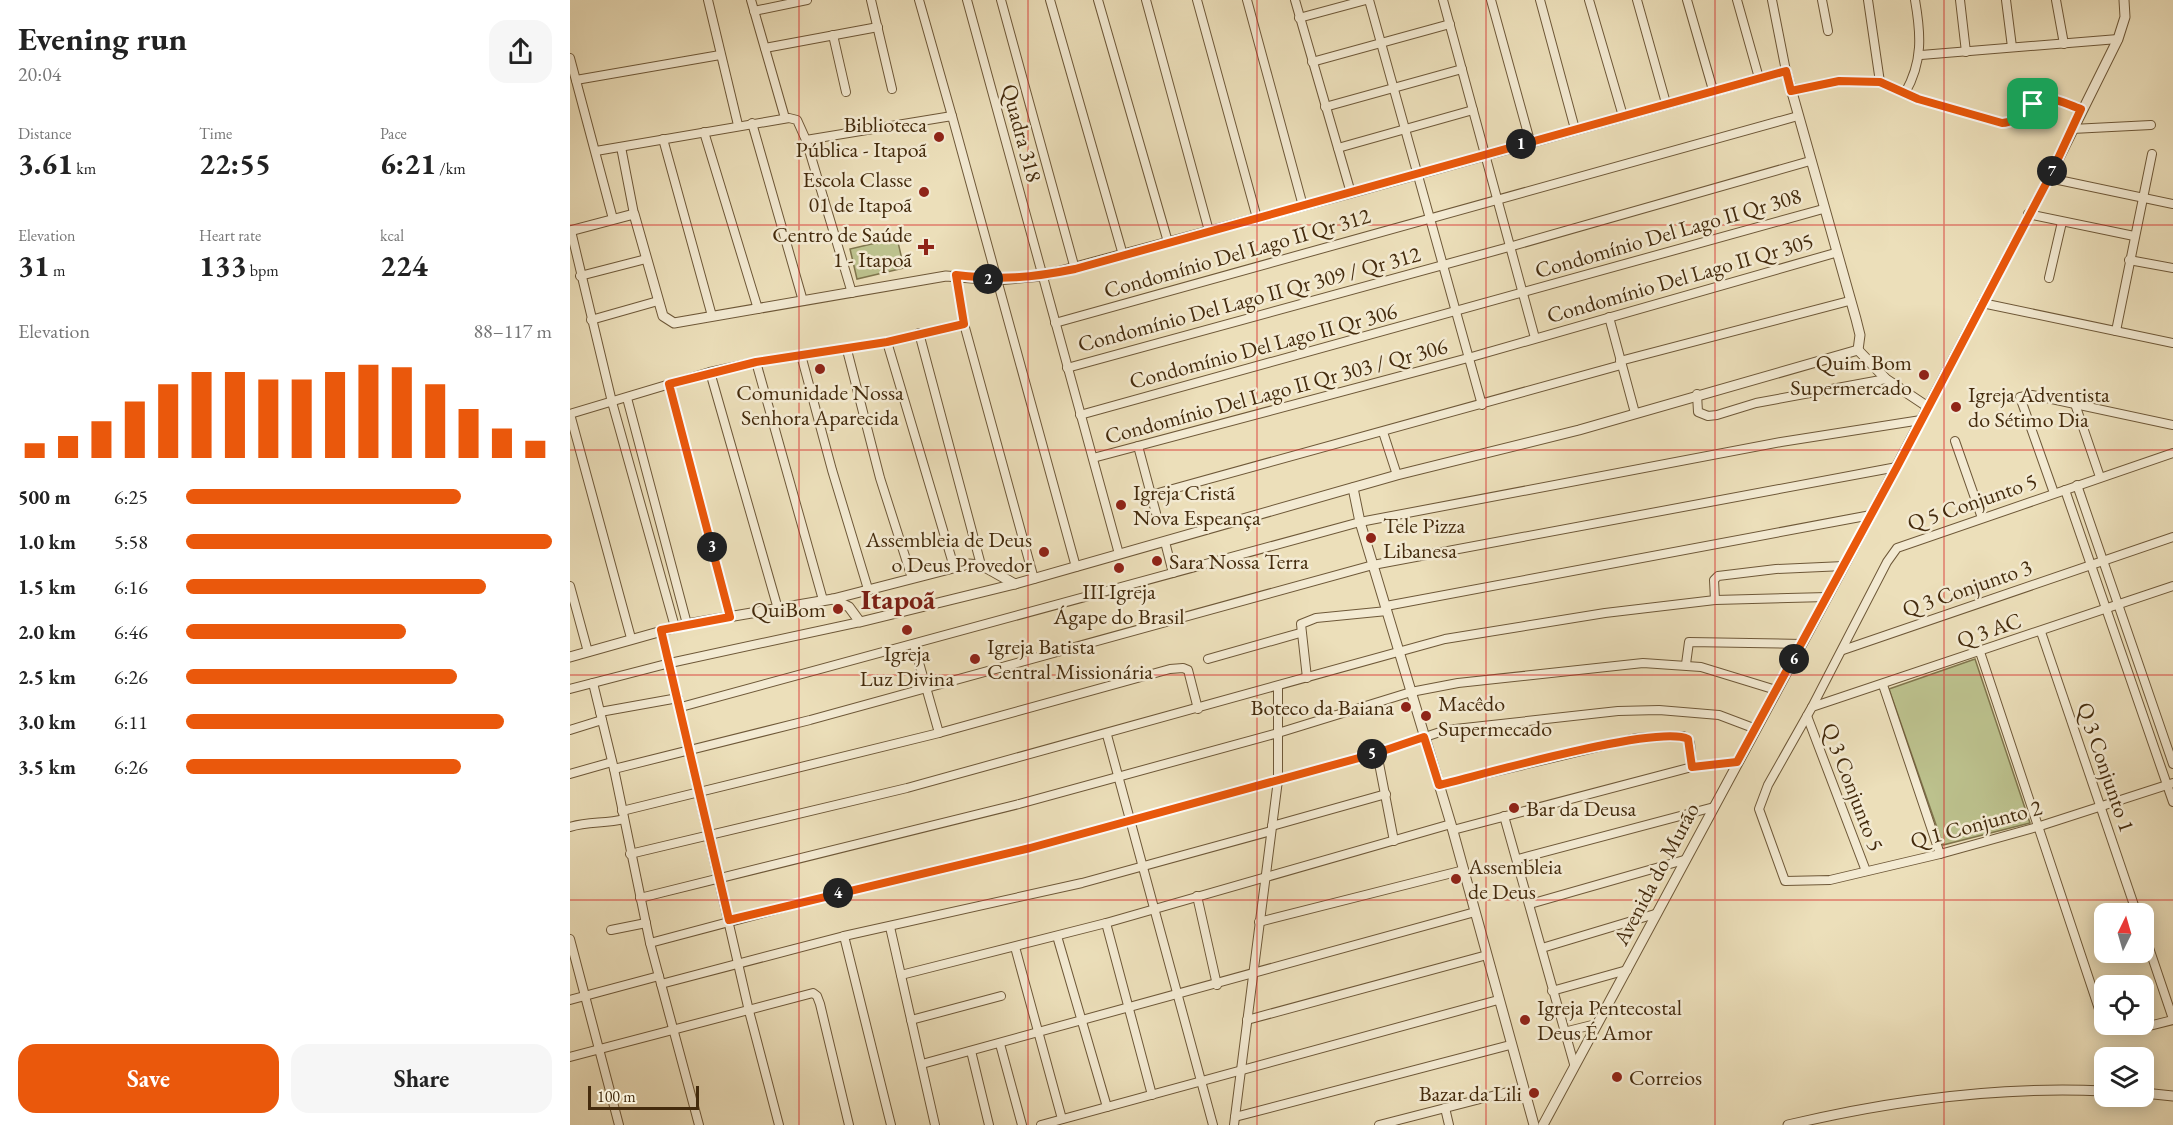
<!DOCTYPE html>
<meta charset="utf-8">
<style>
:root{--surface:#fff;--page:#f6f6f6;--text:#222;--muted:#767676;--accent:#ea580c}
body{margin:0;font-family:"EB Garamond",serif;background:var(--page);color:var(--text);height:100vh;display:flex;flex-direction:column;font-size:22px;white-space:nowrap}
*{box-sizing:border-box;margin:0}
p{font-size:20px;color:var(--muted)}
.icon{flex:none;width:33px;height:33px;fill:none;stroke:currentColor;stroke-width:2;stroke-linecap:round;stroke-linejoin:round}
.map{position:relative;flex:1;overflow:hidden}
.drawer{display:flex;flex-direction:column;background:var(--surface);width:570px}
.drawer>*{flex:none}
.needle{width:39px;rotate:5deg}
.fabs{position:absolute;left:1524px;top:903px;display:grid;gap:12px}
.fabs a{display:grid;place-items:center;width:60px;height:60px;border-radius:12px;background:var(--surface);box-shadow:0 3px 15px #0003;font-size:30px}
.scale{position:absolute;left:18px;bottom:15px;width:111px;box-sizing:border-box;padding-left:6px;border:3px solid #442b0d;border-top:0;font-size:16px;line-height:21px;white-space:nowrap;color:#442b0d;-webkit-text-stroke:4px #f3ead2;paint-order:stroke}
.pin{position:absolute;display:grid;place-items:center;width:51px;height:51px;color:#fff;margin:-26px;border-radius:12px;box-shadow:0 3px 9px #0006}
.km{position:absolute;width:30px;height:30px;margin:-15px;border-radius:50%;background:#222;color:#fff;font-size:16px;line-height:30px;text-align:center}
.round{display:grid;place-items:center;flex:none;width:63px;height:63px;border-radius:18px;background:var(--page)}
.head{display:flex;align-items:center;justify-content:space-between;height:102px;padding:0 18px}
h1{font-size:33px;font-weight:700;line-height:45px}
.stats{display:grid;grid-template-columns:repeat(3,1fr);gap:9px;height:102px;padding:6px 18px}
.stats div{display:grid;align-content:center}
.stats b{font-size:30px;font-weight:700}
.stats small{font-size:16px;font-weight:400}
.stats p{font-size:16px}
.chart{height:168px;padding:12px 18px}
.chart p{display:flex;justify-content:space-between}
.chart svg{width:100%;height:108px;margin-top:6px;stroke:var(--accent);stroke-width:6}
.cta{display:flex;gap:12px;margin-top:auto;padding:12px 18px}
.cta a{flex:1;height:69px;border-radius:18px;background:var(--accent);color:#fff;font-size:24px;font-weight:700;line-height:69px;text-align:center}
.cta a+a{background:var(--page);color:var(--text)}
ul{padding:0 18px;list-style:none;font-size:20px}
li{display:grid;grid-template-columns:96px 72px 1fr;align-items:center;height:45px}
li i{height:15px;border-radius:8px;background:var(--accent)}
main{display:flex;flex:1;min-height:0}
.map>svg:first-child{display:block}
.green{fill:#bcc18d;stroke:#80764d;stroke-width:1.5}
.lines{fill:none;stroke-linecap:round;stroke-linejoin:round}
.minor-casing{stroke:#6e5838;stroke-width:10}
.tertiary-casing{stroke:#6e5838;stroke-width:11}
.minor{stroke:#f3ead2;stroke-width:8}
.tertiary{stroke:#f3ead2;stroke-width:9}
.route-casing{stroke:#fff;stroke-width:12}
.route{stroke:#ea580c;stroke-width:8}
.grid{fill:none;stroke:#d62828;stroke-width:1.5;stroke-opacity:0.55}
.poi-dot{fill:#8f2418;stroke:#f3ead2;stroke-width:2}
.labels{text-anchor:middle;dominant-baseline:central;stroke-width:5;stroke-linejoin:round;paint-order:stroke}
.poi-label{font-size:22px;fill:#442b0d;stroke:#f3ead2;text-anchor:start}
.street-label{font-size:22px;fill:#442b0d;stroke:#f3ead2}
.district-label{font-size:28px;font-weight:bold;fill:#7a1f14;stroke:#f3ead2}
</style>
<main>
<section class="drawer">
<div class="head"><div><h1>Evening run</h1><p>20:04</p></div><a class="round"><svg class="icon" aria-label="share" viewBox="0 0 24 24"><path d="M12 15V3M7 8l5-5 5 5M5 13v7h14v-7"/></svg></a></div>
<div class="stats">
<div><p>Distance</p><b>3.61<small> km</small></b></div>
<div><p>Time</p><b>22:55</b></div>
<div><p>Pace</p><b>6:21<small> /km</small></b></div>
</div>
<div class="stats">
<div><p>Elevation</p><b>31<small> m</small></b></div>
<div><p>Heart rate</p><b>133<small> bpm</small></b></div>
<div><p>kcal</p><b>224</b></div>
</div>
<div class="chart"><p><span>Elevation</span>88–117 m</p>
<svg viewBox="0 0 160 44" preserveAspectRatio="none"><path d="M5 44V38M15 44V35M25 44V29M35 44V21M45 44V14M55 44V9M65 44V9M75 44V12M85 44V12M95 44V9M105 44V6M115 44V7M125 44V14M135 44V24M145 44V32M155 44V37"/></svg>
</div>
<ul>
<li><b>500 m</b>6:25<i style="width:75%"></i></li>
<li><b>1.0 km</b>5:58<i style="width:100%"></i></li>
<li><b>1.5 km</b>6:16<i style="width:82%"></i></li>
<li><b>2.0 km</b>6:46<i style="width:60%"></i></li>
<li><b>2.5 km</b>6:26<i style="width:74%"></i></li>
<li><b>3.0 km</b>6:11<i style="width:87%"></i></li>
<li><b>3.5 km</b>6:26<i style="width:75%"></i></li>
</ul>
<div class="cta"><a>Save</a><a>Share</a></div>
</section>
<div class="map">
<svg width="1603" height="1125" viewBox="0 0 1603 1125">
<rect width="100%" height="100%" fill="#ecdfba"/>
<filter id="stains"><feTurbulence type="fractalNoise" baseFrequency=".00333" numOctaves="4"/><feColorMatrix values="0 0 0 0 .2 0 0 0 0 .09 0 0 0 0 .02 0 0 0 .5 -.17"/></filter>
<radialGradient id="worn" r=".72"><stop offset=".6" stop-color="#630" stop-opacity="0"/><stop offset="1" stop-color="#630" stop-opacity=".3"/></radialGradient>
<g class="green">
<polygon points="327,238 334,268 287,279 280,249"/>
<polygon points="1405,659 1460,823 1373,845 1319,689"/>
</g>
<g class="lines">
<defs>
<g id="minor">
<polyline points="138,0 168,125"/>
<polyline points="181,0 215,118"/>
<polyline points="301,0 322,89"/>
<polyline points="349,0 382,116"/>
<polyline points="397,0 549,554"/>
<polyline points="431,0 505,269"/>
<polyline points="480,0 553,255"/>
<polyline points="528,0 598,242"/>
<polyline points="576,0 639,231"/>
<polyline points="627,0 687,218"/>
<polyline points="677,0 733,206"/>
<polyline points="725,0 781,193"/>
<polyline points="799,0 912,405"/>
<polyline points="873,0 965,338"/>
<polyline points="921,0 960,141"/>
<polyline points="970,0 1005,129"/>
<polyline points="1019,0 1053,116"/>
<polyline points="1067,0 1096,103"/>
<polyline points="1117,0 1143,90"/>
<polyline points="1167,0 1189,78"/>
<polyline points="1202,0 1216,71"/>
<polyline points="1252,0 1258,31"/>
<polyline points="1298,0 1310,82"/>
<polyline points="1390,0 1396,52"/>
<polyline points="1436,0 1442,47"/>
<polyline points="1486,0 1494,44"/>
<polyline points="184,11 237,0"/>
<polyline points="729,18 796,0"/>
<polyline points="263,35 276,92"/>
<polyline points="195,48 308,27"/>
<polyline points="1351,55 1548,39"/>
<polyline points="0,58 43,219"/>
<polyline points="742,62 880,24"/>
<polyline points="6,80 150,55"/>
<path d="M1221,91L1269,81L1310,82L1348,99L1432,123C1452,123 1459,97 1479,99C1489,99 1501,106 1511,109"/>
<path d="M1335,93C1353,62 1351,34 1345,0"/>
<polyline points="755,107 892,69"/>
<polyline points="182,123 233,301"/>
<polyline points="1502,129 1581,125"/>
<polyline points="134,132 188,309"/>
<polyline points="93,139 142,316"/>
<polyline points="236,140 382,116 506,567"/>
<polyline points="51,147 64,214"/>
<polyline points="768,148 903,110"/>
<polyline points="26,151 219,118 227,120 236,140 282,293"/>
<polyline points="1479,178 1603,204"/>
<polyline points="1458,214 1564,236"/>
<polyline points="1,231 42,402 105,627"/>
<polyline points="1559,260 1603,268"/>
<polyline points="386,275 394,324 464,579"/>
<polyline points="10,276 76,259"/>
<polyline points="1479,278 1492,222"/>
<polyline points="1412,303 1603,343"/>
<polyline points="1039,317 1065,413"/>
<polyline points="21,320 88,301"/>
<polyline points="485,323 1228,116"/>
<polyline points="1546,331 1582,154"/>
<polyline points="349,333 411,565"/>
<polyline points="317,342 384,567"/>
<polyline points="277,350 310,478 342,578"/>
<polyline points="231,355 262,470 298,589"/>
<polyline points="1050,361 1279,301"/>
<polyline points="186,362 253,600"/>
<polyline points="497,368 939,247 1240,161"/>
<polyline points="140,372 208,609"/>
<polyline points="99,384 160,617"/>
<polyline points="1127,394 1128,412 1138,416 1147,415 1186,403 1316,379"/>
<polyline points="57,398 117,624"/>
<polyline points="1505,404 1530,477"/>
<polyline points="0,414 140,372 186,362 317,342 394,324"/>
<polyline points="0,414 61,638"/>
<polyline points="510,415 1253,209"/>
<polyline points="813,432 827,475"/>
<polyline points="1385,441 1412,518"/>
<polyline points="568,446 586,513"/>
<polyline points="523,458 898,358 1265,253"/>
<polyline points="1507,485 1603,764"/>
<polyline points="1495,490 1603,802"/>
<polyline points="1484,493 1450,397 1462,395 1603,425"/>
<polyline points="581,495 1051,365"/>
<polyline points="595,542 603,573"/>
<polyline points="0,586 18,652"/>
<polyline points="1603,586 1242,707 1198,785 1189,809 1215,881 1260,880 1370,854 1467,827 1603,783"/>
<polyline points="1145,600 1144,580 1148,576 1206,569 1274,566"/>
<polyline points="816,606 1301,515"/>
<polyline points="91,630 179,1011 209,1125"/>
<polyline points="1471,632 1567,914"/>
<polyline points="344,645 369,733"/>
<polyline points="1273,650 1603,537"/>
<polyline points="1410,652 1534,1024"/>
<polyline points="638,659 730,633"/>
<polyline points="1116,664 1119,642 1232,644"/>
<polyline points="737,678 731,624 746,618 817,611"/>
<polyline points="23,683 44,769 80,943 129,1125"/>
<polyline points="1313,685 1370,854"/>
<polyline points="0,689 100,663 290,622"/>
<polyline points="111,707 790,522 1211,442 1351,420"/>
<polyline points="1242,707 1317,562 1327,548 1603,453"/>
<polyline points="30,712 108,698"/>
<polyline points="1237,716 1296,871"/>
<polyline points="0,730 32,720"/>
<polyline points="537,735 643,1125"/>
<polyline points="807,753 824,841"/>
<polyline points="44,769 240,720 803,565 1327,467"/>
<polyline points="0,774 42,762"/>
<polyline points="869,785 1066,738 1113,736 1120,743 1122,767"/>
<polyline points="52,811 369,733 600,669 613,668 618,670 628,709"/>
<polyline points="934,816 1004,1064"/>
<polyline points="702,826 816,794"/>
<path d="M0,827C18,821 35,824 54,819"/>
<polyline points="883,830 1122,767 1167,762"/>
<polyline points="60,854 337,788 875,639 1035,613 1145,600 1257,597"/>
<polyline points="948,859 1144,807"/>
<polyline points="627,896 647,985"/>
<polyline points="70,898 449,804 708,733 841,692 888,683 1073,663 1131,667 1206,690"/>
<polyline points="960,904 1114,860"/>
<polyline points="689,922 894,870"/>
<polyline points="536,923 582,1095"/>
<polyline points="320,927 365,1125"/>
<polyline points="41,930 76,923"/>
<polyline points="1574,933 1603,1019"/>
<polyline points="274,936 321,1125"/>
<polyline points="487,936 537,1107"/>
<polyline points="0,939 49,1125"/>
<polyline points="80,943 257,896 460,848 807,753 876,730 1048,711 1089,710 1149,715 1186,729"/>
<polyline points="445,947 492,1119"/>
<polyline points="972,948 1085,914"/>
<polyline points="331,975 536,923 881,824"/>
<polyline points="91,984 274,936 512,883 701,831"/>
<polyline points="982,991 1057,970"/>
<polyline points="0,1000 89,976"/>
<polyline points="341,1020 431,996"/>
<polyline points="677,1020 917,955"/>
<polyline points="1536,1024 1571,1028 1603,1020"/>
<polyline points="994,1032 1026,1024"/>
<polyline points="430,1044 452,1125"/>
<polyline points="401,1051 419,1125"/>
<polyline points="0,1057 243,993 247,996 250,1004 279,1125"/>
<polyline points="352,1064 905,912"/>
<polyline points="875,1108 879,1125"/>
<polyline points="665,1117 940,1045"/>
<polyline points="471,1125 928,1000"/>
<polyline points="664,1125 708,780 708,686"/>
<polyline points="809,1125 953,1088"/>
</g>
<g id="tertiary">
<polyline points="0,231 64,214 93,316 104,323 376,276 427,280 472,276 781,193 1216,71 1286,319 1290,335 1288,350"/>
<polyline points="1288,350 1316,379 1358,407"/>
<polyline points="783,488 790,522 881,824 964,1125"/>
<polyline points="263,599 279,607 290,622 445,584 827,475 1009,430 1288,350"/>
<polyline points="0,657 117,624 263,599 399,564 411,565 445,584"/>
<polyline points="1574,1093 1603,1096"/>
<polyline points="973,1125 1274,566 1479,178 1548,39 1555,17 1554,0"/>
<path d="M1218,1125C1323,1100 1427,1086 1534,1091"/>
</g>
</defs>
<use href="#minor" class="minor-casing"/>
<use href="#tertiary" class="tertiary-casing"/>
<use href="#minor" class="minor"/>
<use href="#tertiary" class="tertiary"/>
</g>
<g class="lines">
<defs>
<path id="route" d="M1216,71L1221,91L1269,81L1310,82L1348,99L1432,123C1452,123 1459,97 1479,99C1489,99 1501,106 1511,109L1479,178L1327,467L1167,762L1122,767L1118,739C1088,724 911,775 869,785L854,737L807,753L460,848L159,920L91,630L160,617L99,384L186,362L317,342L394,324L386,275C431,280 461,278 505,269Z"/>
</defs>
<use href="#route" class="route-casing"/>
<use href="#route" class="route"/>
</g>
<path class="grid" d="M229,0V1125M458,0V1125M687,0V1125M916,0V1125M1145,0V1125M1374,0V1125M0,225H1603M0,450H1603M0,675H1603M0,900H1603"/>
<g class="poi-dot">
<circle cx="369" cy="137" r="6"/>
<circle cx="354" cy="192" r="6"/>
<path d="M353 238h6v6h6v6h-6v6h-6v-6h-6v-6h6z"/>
<circle cx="250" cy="369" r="6"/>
<circle cx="1354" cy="375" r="6"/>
<circle cx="1386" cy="407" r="6"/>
<circle cx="551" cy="505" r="6"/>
<circle cx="801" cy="538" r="6"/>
<circle cx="474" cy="552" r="6"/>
<circle cx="587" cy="561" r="6"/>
<circle cx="549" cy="568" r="6"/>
<circle cx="268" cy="609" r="6"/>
<circle cx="337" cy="630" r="6"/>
<circle cx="405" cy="659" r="6"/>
<circle cx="836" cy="707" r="6"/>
<circle cx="856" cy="716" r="6"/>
<circle cx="944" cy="808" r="6"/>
<circle cx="886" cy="879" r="6"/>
<circle cx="955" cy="1020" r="6"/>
<circle cx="1047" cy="1077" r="6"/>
<circle cx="964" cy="1093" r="6"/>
</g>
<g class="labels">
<g class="poi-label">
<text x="357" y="124" text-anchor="end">Biblioteca<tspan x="357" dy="25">Pública - Itapoã</tspan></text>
<text x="342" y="179" text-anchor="end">Escola Classe<tspan x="342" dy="25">01 de Itapoã</tspan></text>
<text x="342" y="234" text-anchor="end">Centro de Saúde<tspan x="342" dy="25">1 - Itapoã</tspan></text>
<text x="1342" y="362" text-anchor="end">Quim Bom<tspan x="1342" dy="25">Supermercado</tspan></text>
<text x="250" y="392" text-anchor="middle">Comunidade Nossa<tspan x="250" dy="25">Senhora Aparecida</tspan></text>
<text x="1398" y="394">Igreja Adventista<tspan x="1398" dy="25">do Sétimo Dia</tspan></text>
<text x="563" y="492">Igreja Cristã<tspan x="563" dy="25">Nova Espeança</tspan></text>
<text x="813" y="525">Tele Pizza<tspan x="813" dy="25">Libanesa</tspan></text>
<text x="462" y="539" text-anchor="end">Assembleia de Deus<tspan x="462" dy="25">o Deus Provedor</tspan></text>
<text x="599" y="561">Sara Nossa Terra</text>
<text x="549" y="591" text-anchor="middle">III Igreja<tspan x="549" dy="25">Ágape do Brasil</tspan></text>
<text x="256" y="609" text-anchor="end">QuiBom</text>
<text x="417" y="646">Igreja Batista<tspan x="417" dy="25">Central Missionária</tspan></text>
<text x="337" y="653" text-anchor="middle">Igreja<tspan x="337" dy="25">Luz Divina</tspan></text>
<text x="868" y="703">Macêdo<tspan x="868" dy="25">Supermecado</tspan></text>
<text x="824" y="707" text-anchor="end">Boteco da Baiana</text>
<text x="956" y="808">Bar da Deusa</text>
<text x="898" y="866">Assembleia<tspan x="898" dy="25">de Deus</tspan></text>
<text x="967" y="1007">Igreja Pentecostal<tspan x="967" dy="25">Deus É Amor</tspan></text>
<text x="1059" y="1077">Correios</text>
<text x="952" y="1093" text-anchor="end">Bazar da Lili</text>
</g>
<g class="street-label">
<text transform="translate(452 133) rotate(75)">Quadra 318</text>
<text transform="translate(1098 233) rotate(-16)">Condomínio Del Lago II Qr 308</text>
<text transform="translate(667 253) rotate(-16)">Condomínio Del Lago II Qr 312</text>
<text transform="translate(1110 278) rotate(-16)">Condomínio Del Lago II Qr 305</text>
<text transform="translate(679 299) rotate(-15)">Condomínio Del Lago II Qr 309 / Qr 312</text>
<text transform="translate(693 346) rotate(-15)">Condomínio Del Lago II Qr 306</text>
<text transform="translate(706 391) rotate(-15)">Condomínio Del Lago II Qr 303 / Qr 306</text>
<text transform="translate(1402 502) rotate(-19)">Q 5 Conjunto 5</text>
<text transform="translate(1397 588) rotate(-19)">Q 3 Conjunto 3</text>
<text transform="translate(1419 630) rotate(-19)">Q 3 AC</text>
<text transform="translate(1536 767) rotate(71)">Q 3 Conjunto 1</text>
<text transform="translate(1283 787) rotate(69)">Q 3 Conjunto 5</text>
<text transform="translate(1406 824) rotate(-15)">Q 1 Conjunto 2</text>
<text transform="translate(1086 874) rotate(-62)">Avenida do Murão</text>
</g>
<g class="district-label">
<text x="328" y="599">Itapoã</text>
</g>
</g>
<rect width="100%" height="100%" filter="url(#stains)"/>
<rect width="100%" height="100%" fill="url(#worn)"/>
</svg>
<div class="fabs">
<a><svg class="needle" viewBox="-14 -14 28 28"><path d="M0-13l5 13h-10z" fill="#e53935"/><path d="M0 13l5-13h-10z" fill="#767676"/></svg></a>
<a><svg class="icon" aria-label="locate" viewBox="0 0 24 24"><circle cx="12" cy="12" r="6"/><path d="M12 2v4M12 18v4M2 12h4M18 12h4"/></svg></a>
<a><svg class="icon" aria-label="layers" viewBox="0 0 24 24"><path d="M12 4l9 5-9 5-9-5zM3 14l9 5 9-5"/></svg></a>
</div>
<div class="scale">100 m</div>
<div class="pin" style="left:1463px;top:104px;background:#1e9e55"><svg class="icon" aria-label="arrive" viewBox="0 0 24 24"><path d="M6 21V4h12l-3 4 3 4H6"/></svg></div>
<b class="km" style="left:951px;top:144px">1</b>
<b class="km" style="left:418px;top:279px">2</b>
<b class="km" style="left:142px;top:547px">3</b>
<b class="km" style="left:268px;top:893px">4</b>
<b class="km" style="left:802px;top:754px">5</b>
<b class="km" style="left:1224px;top:659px">6</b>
<b class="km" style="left:1482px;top:171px">7</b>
</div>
</main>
